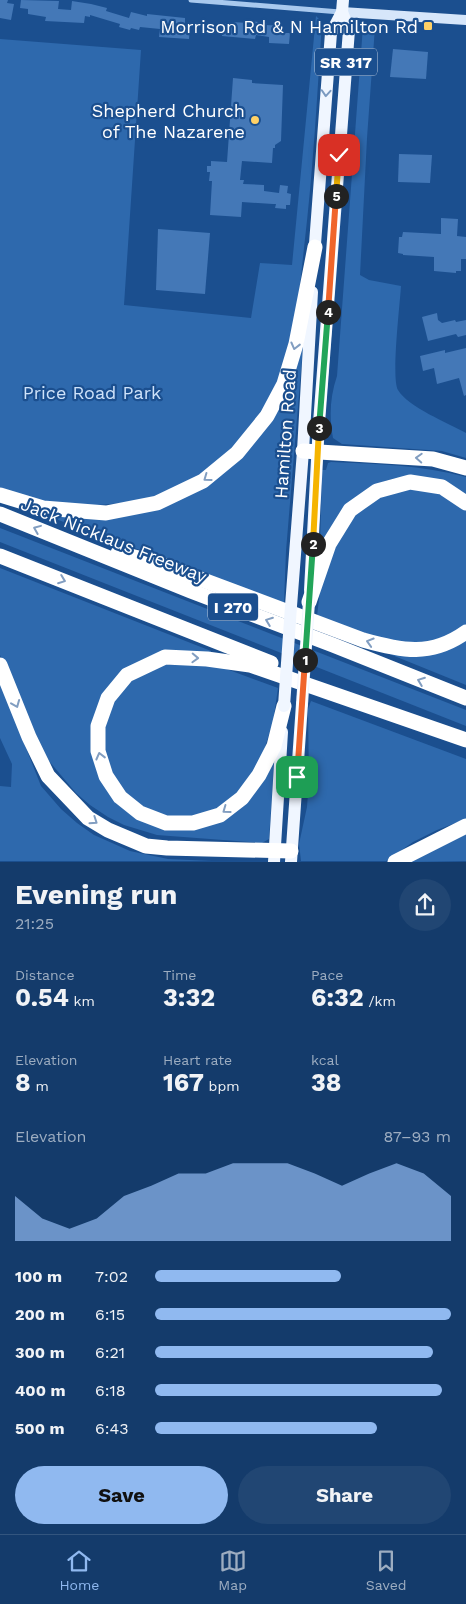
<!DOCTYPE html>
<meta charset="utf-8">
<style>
:root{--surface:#143b6b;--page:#214673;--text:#f1f3f6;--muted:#9dadc1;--line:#33557e;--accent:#90b9f0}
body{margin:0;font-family:"Work Sans",sans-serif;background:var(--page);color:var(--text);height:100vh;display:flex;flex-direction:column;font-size:19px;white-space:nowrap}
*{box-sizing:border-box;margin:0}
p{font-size:16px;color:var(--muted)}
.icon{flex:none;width:28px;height:28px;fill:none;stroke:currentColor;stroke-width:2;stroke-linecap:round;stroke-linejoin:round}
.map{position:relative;height:862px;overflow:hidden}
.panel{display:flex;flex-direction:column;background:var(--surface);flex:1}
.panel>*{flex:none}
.pin{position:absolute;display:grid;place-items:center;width:42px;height:42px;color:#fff;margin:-21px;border-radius:10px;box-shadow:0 2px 8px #0006}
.km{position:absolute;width:25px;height:25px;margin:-12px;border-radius:50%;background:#222;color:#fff;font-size:14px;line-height:25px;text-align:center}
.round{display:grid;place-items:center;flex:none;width:52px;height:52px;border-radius:26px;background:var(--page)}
.summary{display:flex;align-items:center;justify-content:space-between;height:85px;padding:0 15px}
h1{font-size:28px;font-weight:700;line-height:38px}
.metrics{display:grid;grid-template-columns:repeat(3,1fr);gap:8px;height:85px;padding:5px 15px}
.metrics div{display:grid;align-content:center}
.metrics b{font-size:25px;font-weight:700}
.metrics small{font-size:14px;font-weight:400}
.metrics p{font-size:14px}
.chart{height:140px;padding:10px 15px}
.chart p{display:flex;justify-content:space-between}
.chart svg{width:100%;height:90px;margin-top:5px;fill:var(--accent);opacity:.7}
.cta{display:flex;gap:10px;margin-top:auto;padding:10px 15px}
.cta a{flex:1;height:58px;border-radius:30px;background:var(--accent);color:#111;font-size:20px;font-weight:700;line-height:58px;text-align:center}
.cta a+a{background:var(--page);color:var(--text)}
ul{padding:0 15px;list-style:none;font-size:16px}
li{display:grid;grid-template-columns:80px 60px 1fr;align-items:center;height:38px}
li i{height:12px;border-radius:6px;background:var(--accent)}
.tabs{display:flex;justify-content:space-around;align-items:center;height:70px;border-top:1px solid var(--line);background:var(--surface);font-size:14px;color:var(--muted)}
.tabs a{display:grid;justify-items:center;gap:2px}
.tabs .on{color:var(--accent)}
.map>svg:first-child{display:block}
.green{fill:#2e69ad}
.building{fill:#4478b7}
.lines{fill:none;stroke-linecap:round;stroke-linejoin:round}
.street{stroke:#a9c9ee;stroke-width:5}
.secondary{stroke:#d6e6fa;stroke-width:10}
.primary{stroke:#f0f6ff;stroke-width:12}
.highway{stroke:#fff;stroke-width:15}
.primary-bridge{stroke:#f0f6ff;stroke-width:12}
.oneway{stroke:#7b9ac1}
.oneway2{stroke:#829ec1}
.split-1-casing{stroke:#fff;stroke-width:10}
.split-2-casing{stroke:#fff;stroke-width:10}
.split-3-casing{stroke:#fff;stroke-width:10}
.split-4-casing{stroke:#fff;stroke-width:10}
.split-5-casing{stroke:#fff;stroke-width:10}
.split-6-casing{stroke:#fff;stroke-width:10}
.split-1{stroke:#f0652b;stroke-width:6}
.split-2{stroke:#22a559;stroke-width:6}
.split-3{stroke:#f5b400;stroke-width:6}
.split-4{stroke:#22a559;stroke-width:6}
.split-5{stroke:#f0652b;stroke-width:6}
.split-6{stroke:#f5b400;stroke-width:6}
.poi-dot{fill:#ffd166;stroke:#1b4f8f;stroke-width:2}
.labels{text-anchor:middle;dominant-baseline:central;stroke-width:4.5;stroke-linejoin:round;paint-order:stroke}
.shield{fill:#1b4f8f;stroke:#bbcadd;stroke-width:1}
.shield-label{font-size:16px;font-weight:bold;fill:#fff}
.poi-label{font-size:18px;fill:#fff;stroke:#1b4f8f;text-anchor:end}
.park-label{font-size:18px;fill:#cfe3fa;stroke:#1b4f8f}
.street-label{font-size:18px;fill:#fff;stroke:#1b4f8f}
</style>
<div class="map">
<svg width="466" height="862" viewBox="0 0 466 862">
<rect width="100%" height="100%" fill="#1b4f8f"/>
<g class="green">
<path d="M316,16L322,22C317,98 313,173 304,248C300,285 297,324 286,360C272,409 239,450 196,477C183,485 170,492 155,496C116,507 79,507 39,501C26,499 13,493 0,489V39L141,50L124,305L251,318L260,263L292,265Z"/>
<path d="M363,26L375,27L367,138L360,275L369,280L401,286C400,304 391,378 398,390C408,407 448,423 466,433V458L442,451L342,444L333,438C329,416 330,397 337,376Z"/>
<polygon points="303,346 286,551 284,603 42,514 114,516 228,465"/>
<path d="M331,462C377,464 422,465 466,477V495L412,476L392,479L373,485L323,546H320L322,470H326L328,463Z"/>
<polygon points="426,487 466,507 466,625 458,632 420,645 383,641 317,616 320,591 326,562 349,518 380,492"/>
<polygon points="0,528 466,710 466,726 0,542"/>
<polygon points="0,568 211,651 211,655 152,655 129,668 93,742 129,810 209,823 270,763 274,764 269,839 262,843 157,835 124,825 108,817 90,805 76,793 49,761 26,717 0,655"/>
<polygon points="466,635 466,685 387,653"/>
<polygon points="213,664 278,688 273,722 265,747 254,772 229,803 200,816 175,818 153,813 123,793 109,772 102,735 116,693 153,665"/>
<polygon points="0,682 41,786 61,809 77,823 94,835 130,851 168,859 212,861 0,861 0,786 11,787 12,764 0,738"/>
<polygon points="311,701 466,759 466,819 437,830 413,842 386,861 301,861 299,844 307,807 309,781 308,709"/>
<polygon points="466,830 466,861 405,862"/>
</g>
<g class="building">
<polygon points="0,0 8,0 7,3 14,4 11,20 0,18"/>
<polygon points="21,0 59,1 58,9 71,10 72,1 91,4 107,8 106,11 129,18 131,12 147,16 147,14 185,18 185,25 190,26 189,39 159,37 160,29 140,27 139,30 131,28 130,30 119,27 120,24 90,15 90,17 85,16 84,23 45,21 46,17 28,14 28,9 20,8"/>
<polygon points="250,21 267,23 266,25 284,26 283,33 290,33 289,44 269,43 269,37 256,35 255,39 222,36 223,23 231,24 231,22 249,23"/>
<polygon points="393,49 428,52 426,79 390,77"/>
<polygon points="233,78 252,80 252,83 283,85 281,141 275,145 275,148 273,148 272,163 242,161 240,180 244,180 243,184 264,185 264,191 279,193 280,185 288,186 287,193 291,194 290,205 286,205 286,209 275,208 276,204 273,204 242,202 241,217 210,215 212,181 209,181 210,172 207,172 207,166 211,166 211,161 227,162"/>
<polygon points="399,154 432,155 430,183 398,182"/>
<polygon points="441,218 458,219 457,236 466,237 466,259 461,259 461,271 456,271 456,273 434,271 434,257 403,255 403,254 398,253 399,237 402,237 403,232 441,234"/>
<polygon points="158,229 210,233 205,294 156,290"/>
<polygon points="437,313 438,320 442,323 455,320 456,322 466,320 466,335 458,337 456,334 428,341 422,317"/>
<polygon points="466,348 466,395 464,396 459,378 437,384 434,368 423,371 420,356 445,350 445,353"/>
</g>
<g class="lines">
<polyline class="street" points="191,0 340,12"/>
<polyline class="secondary" points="342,12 466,20"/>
<g class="primary">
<polyline points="314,257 331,33 342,12 343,0"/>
<polyline points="310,590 319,423 349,30 342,12"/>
<polyline points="291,606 303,451 312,292"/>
<polyline points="274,862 282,732"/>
<polyline points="291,862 302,704"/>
</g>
<g class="highway">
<polyline points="303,451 433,459 466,468"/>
<polyline points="0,495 43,508 106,513 157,503 203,481 237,453 267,416 284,384 296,344 315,247"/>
<polyline points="0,514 191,591 333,645 466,698"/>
<path d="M118,553L155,562L363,640C402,651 431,657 466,632"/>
<polyline points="0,556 271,663"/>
<polyline points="309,602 329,544 350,510 377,491 410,482 442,487 466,503"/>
<polyline points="0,665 29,737 48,776 88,818 108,830 146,846 167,848 291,851"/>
<polyline points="284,706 274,746 259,775 242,798 220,815 193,823 166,823 140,813 120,797 106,776 98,751 98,726 108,698 127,675 165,657 207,659 250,665 466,740"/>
<polyline points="395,862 466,826"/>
</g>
<g class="primary-bridge">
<polyline points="302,704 309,602"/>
<polyline points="284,706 291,606"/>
</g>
</g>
<defs><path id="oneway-chevron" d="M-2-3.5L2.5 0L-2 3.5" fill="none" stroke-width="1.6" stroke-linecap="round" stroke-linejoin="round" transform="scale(1.25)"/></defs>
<use class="oneway" href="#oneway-chevron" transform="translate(326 93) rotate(94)"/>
<g class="oneway2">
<use href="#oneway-chevron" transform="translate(295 346) rotate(104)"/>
<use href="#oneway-chevron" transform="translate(419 458) rotate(-177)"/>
<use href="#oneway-chevron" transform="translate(207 478) rotate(144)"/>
<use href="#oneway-chevron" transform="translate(37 529) rotate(-158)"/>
<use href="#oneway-chevron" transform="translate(62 580) rotate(21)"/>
<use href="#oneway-chevron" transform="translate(269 621) rotate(-159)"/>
<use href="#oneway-chevron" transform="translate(370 642) rotate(-163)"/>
<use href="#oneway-chevron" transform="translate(195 658) rotate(2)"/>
<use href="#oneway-chevron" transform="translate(421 681) rotate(-159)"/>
<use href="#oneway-chevron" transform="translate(16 704) rotate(68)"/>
<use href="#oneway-chevron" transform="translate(100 756) rotate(-104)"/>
<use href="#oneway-chevron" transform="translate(226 810) rotate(144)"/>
<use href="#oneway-chevron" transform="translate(94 821) rotate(34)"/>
</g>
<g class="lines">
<defs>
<polyline id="split-1" points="297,777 305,660"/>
<polyline id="split-2" points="305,660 313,544"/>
<polyline id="split-3" points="313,544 319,428"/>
<polyline id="split-4" points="319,428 328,312"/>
<polyline id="split-5" points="328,312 336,196"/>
<polyline id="split-6" points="336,196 339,155"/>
</defs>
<use href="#split-1" class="split-1-casing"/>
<use href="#split-2" class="split-2-casing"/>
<use href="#split-3" class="split-3-casing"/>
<use href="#split-4" class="split-4-casing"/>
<use href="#split-5" class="split-5-casing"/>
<use href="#split-6" class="split-6-casing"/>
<use href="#split-1" class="split-1"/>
<use href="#split-2" class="split-2"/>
<use href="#split-3" class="split-3"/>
<use href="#split-4" class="split-4"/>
<use href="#split-5" class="split-5"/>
<use href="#split-6" class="split-6"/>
</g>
<g class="poi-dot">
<rect x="423" y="21" width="10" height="10" rx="2.5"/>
<circle cx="255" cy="120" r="5"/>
</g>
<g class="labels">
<g class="shield">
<rect x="315" y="48.5" width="62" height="27" rx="4"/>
<rect x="208" y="593.5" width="50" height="27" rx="4"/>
</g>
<g class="shield-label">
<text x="346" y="62">SR 317</text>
<text x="233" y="607">I 270</text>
</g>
<g class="poi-label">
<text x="418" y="26">Morrison Rd &amp; N Hamilton Rd</text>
<text x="245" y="110">Shepherd Church<tspan x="245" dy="21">of The Nazarene</tspan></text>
</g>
<g class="park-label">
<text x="92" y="392">Price Road Park</text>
</g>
<g class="street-label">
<text transform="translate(285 434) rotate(-86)">Hamilton Road</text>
<text transform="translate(114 540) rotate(22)">Jack Nicklaus Freeway</text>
</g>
</g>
</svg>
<div class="pin" style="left:297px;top:777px;background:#1e9e55"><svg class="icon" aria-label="arrive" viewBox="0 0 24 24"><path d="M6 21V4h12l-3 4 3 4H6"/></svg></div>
<div class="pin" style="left:339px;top:155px;background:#d93025"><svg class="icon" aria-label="check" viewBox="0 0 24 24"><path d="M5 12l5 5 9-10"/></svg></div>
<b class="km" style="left:305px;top:660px">1</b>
<b class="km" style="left:313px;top:544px">2</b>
<b class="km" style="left:319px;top:428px">3</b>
<b class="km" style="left:328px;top:312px">4</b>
<b class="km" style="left:336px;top:196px">5</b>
</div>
<section class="panel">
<div class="summary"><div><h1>Evening run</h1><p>21:25</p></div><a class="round"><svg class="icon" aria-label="share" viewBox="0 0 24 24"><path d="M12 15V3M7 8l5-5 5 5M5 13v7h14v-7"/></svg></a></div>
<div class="metrics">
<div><p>Distance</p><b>0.54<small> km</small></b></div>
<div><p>Time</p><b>3:32</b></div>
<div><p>Pace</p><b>6:32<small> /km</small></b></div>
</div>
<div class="metrics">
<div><p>Elevation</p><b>8<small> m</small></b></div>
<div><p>Heart rate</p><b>167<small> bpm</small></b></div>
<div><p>kcal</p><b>38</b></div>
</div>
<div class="chart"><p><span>Elevation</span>87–93 m</p>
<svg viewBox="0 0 160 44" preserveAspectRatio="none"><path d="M0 44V22L10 33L20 38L30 33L40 22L50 17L60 11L70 11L80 6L90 6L100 6L110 11L120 17L130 11L140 6L150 11L160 22V44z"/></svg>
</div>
<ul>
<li><b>100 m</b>7:02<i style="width:63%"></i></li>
<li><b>200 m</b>6:15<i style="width:100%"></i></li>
<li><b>300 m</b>6:21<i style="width:94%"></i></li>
<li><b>400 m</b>6:18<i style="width:97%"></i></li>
<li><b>500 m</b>6:43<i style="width:75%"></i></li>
</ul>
<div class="cta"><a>Save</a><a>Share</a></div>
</section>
<nav class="tabs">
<a class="on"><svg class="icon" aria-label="home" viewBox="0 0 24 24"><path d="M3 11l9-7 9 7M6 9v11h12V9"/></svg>Home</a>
<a><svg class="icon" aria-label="map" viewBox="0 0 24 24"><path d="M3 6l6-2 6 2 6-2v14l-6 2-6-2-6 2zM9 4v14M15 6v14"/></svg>Map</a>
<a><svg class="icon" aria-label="saved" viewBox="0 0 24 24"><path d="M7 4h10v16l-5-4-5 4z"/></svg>Saved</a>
</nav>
